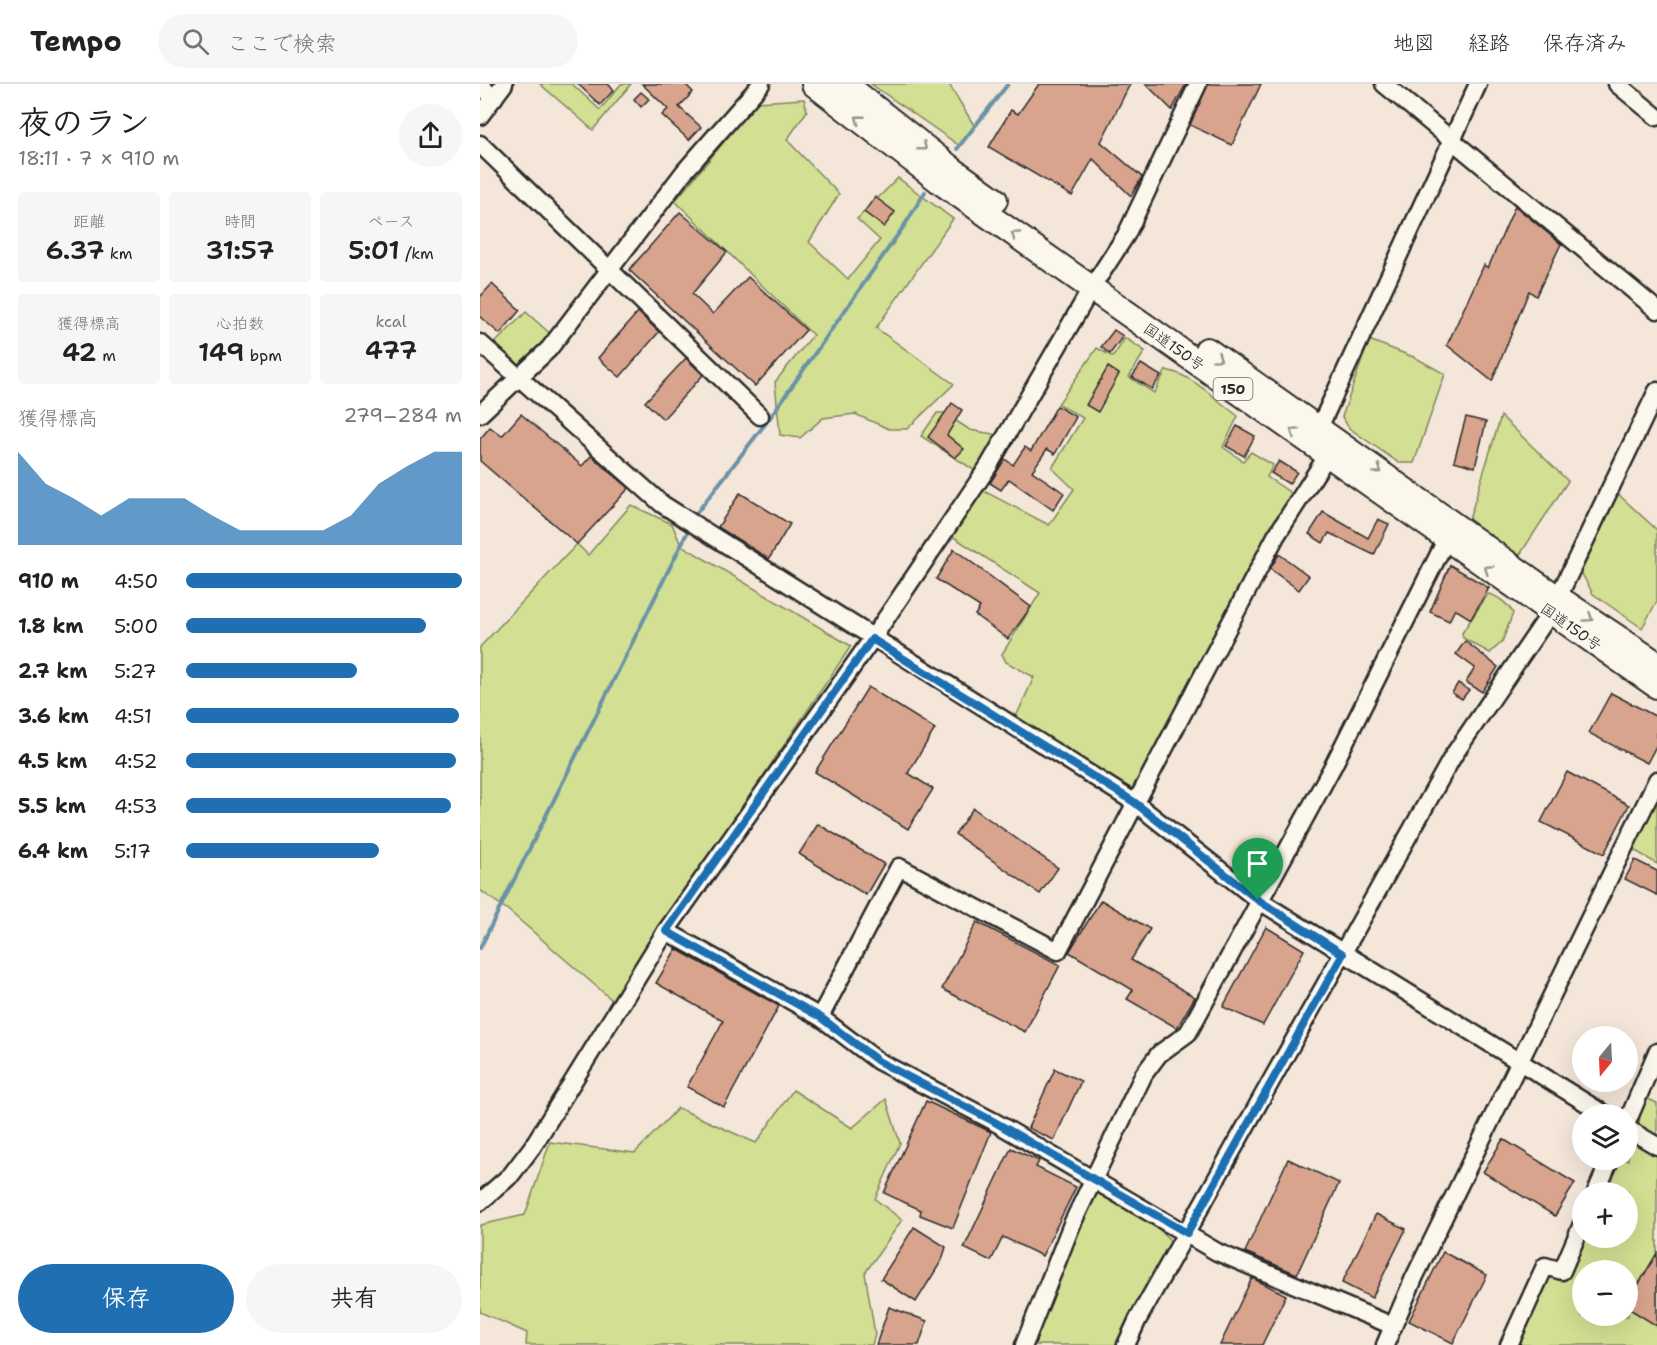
<!DOCTYPE html>
<html lang="ja">
<meta charset="utf-8">
<style>
:root{--surface:#fff;--page:#f6f6f6;--text:#222;--muted:#767676;--line:#e0e0e0;--accent:#1f6fb2}
body{margin:0;font-family:"Shantell Sans","Klee One",sans-serif;background:var(--page);color:var(--text);height:100vh;display:flex;flex-direction:column;font-size:22px;white-space:nowrap}
*{box-sizing:border-box;margin:0}
p{font-size:20px;color:var(--muted)}
.icon{flex:none;width:33px;height:33px;fill:none;stroke:currentColor;stroke-width:2;stroke-linecap:round;stroke-linejoin:round}
.map{position:relative;flex:1;overflow:hidden}
.side{display:flex;flex-direction:column;background:var(--surface);width:480px}
.side>*{flex:none}
.needle{width:39px;rotate:198deg}
.tools{position:absolute;left:1092px;top:942px;display:grid;gap:12px}
.tools a{display:grid;place-items:center;width:66px;height:66px;border-radius:50%;background:var(--surface);box-shadow:0 6px 24px #0002;font-size:30px}
.pin{position:absolute;display:grid;place-items:center;width:51px;height:51px;color:#fff;margin:-62px -26px;border-radius:50% 50% 50% 0;rotate:-45deg;box-shadow:0 0 6px #0007}
.pin .icon{rotate:45deg}
.round{display:grid;place-items:center;flex:none;width:63px;height:63px;border-radius:32px;background:var(--page)}
.headline{display:flex;align-items:center;justify-content:space-between;height:102px;padding:0 18px}
h1{font-size:33px;font-weight:600;line-height:45px}
.figures{display:grid;grid-template-columns:repeat(3,1fr);gap:9px;height:102px;padding:6px 18px}
.figures div{display:grid;align-content:center;border-radius:6px;background:var(--page);text-align:center}
.figures b{font-size:26px;font-weight:600}
.figures small{font-size:16px;font-weight:400}
.figures p{font-size:16px}
.chart{height:168px;padding:12px 18px}
.chart p{display:flex;justify-content:space-between}
.chart svg{width:100%;height:108px;margin-top:6px;fill:var(--accent);opacity:.7}
.action{display:flex;gap:12px;margin-top:auto;padding:12px 18px}
.action a{flex:1;height:69px;border-radius:36px;background:var(--accent);color:#fff;font-size:24px;font-weight:600;line-height:69px;text-align:center}
.action a+a{background:var(--page);color:var(--text)}
ul{padding:0 18px;list-style:none;font-size:20px}
li{display:grid;grid-template-columns:96px 72px 1fr;align-items:center;height:45px}
li i{height:15px;border-radius:8px;background:var(--accent)}
header{display:flex;align-items:center;gap:36px;box-sizing:border-box;height:84px;padding:0 30px;background:var(--surface);border-bottom:2px solid var(--line)}
header strong{font-size:28px}
nav{display:flex;gap:33px;margin-inline-start:auto;font-size:21px}
.search{width:420px;height:54px;background:var(--page);display:flex;align-items:center;gap:15px;box-sizing:border-box;padding:0 21px;border-radius:33px;color:var(--muted);font-size:22px}
main{display:flex;flex:1;min-height:0}
.map>svg:first-child{display:block}
.green{fill:#d3df92;stroke:#7f855e;stroke-width:1.5;fill-rule:evenodd}
.lines{fill:none;stroke-linecap:round;stroke-linejoin:round}
.stream{stroke:#6b93a6;stroke-width:4}
.building{fill:#d8a48d;stroke:#2b2b2b;stroke-width:1.5}
.minor-casing{stroke:#2b2b2b;stroke-width:21}
.highway-casing{stroke:#2b2b2b;stroke-width:28}
.minor{stroke:#fbf7ec;stroke-width:16}
.highway{stroke:#fbf7ec;stroke-width:24}
.oneway{stroke:#93918c}
.route-casing{stroke:#fff;stroke-width:12}
.route{stroke:#1f6fb2;stroke-width:8}
.labels{text-anchor:middle;dominant-baseline:central;stroke-width:6;stroke-linejoin:round;paint-order:stroke}
.shield{fill:#fbf7ec;stroke:#696865;stroke-width:1.5}
.shield-label{font-size:14px;font-weight:bold;fill:#2b2b2b}
.street-label{font-size:15px;fill:#2b2b2b;stroke:#fbf7ec}
</style>
<header>
<strong>Tempo</strong>
<div class="search"><svg class="icon" aria-label="search" viewBox="0 0 24 24"><circle cx="10" cy="10" r="6"/><path d="M15 15l6 6"/></svg>ここで検索</div>
<nav><a>地図</a><a>経路</a><a>保存済み</a></nav>
</header>
<main>
<section class="side">
<div class="headline"><div><h1>夜のラン</h1><p>18:11 · 7 × 910 m</p></div><a class="round"><svg class="icon" aria-label="share" viewBox="0 0 24 24"><path d="M12 15V3M7 8l5-5 5 5M5 13v7h14v-7"/></svg></a></div>
<div class="figures">
<div><p>距離</p><b>6.37<small> km</small></b></div>
<div><p>時間</p><b>31:57</b></div>
<div><p>ペース</p><b>5:01<small> /km</small></b></div>
</div>
<div class="figures">
<div><p>獲得標高</p><b>42<small> m</small></b></div>
<div><p>心拍数</p><b>149<small> bpm</small></b></div>
<div><p>kcal</p><b>477</b></div>
</div>
<div class="chart"><p><span>獲得標高</span>279–284 m</p>
<svg viewBox="0 0 160 44" preserveAspectRatio="none"><path d="M0 44V6L10 19L20 25L30 32L40 25L50 25L60 25L70 32L80 38L90 38L100 38L110 38L120 32L130 19L140 12L150 6L160 6V44z"/></svg>
</div>
<ul>
<li><b>910 m</b>4:50<i style="width:100%"></i></li>
<li><b>1.8 km</b>5:00<i style="width:87%"></i></li>
<li><b>2.7 km</b>5:27<i style="width:62%"></i></li>
<li><b>3.6 km</b>4:51<i style="width:99%"></i></li>
<li><b>4.5 km</b>4:52<i style="width:98%"></i></li>
<li><b>5.5 km</b>4:53<i style="width:96%"></i></li>
<li><b>6.4 km</b>5:17<i style="width:70%"></i></li>
</ul>
<div class="action"><a>保存</a><a>共有</a></div>
</section>
<div class="map">
<svg width="1177" height="1261" viewBox="0 0 1177 1261">
<rect width="100%" height="100%" fill="#f4e6d9"/>
<filter id="ink" filterUnits="userSpaceOnUse"><feTurbulence type="fractalNoise" baseFrequency=".0167" numOctaves="2"/><feDisplacementMap in="SourceGraphic" scale="12" xChannelSelector="R" yChannelSelector="G"/><feConvolveMatrix kernelMatrix="1 2 1 2 8 2 1 2 1" color-interpolation-filters="sRGB"/></filter>
<g filter="url(#ink)">
<g class="green">
<polygon points="60,0 92,0 120,26 141,0 151,0 113,46"/>
<polygon points="391,0 469,0 495,43 480,62"/>
<polygon points="324,15 327,27 307,56 359,110 329,158 368,195 400,156 377,135 418,94 473,135 396,244 474,300 427,345 409,345 375,330 343,334 320,354 300,351 295,298 333,251 195,117 277,18"/>
<polygon points="46,228 74,253 41,287 12,262"/>
<path d="M645,254L665,267L649,293L674,309L686,286C713,291 736,316 758,332L743,363L763,377L771,368L793,381L787,393L814,411L650,708L535,635L554,593L526,578L522,570L560,509L472,452L498,404L569,441L594,405L572,384L603,334L578,320L617,264L633,273Z"/>
<polygon points="889,256 936,274 965,290 934,379 919,379 869,344 862,333"/>
<polygon points="457,329 464,329 490,346 513,350 519,356 497,388 441,352"/>
<polygon points="1021,332 1088,397 1039,472 988,439"/>
<polygon points="1138,410 1177,446 1177,517 1162,544 1113,510 1101,488"/>
<polygon points="151,421 192,440 201,461 371,562 132,916 29,827 0,806 0,563 97,460 108,471"/>
<path d="M1008,510C1017,511 1029,521 1033,529L1022,558L1010,569L983,554L982,549Z"/>
<polygon points="1177,701 1177,780 1149,763"/>
<polygon points="313,1006 372,1044 406,1015 420,1059 395,1115 422,1136 385,1189 395,1250 392,1261 46,1261 47,1249 0,1228 0,1141 45,1131 70,1058 155,1069 198,1024 276,1059"/>
<polygon points="1166,1014 1177,1019 1177,1054 1159,1043 1160,1024"/>
<path d="M1148,1055L1177,1071V1261H1039L1066,1194L1085,1191L1102,1153L1148,1154V1108H1123L1138,1076H1148ZM1102,1186H1148V1232H1102Z"/>
<polygon points="625,1092 698,1164 648,1261 544,1261 558,1225"/>
</g>
<g class="lines">
<g class="stream">
<polyline points="477,65 528,0"/>
<polyline points="215,431 289,335 426,139 445,108"/>
<polyline points="0,864 208,447"/>
</g>
</g>
<g class="building">
<polygon points="98,0 128,0 134,6 120,21"/>
<polygon points="162,0 205,0 213,8 199,23 221,43 209,56 182,31 188,25"/>
<polygon points="559,0 650,0 621,58 662,93 651,112 613,75 592,112 509,63 531,26 538,30"/>
<polygon points="666,0 706,0 692,26"/>
<polygon points="728,0 781,0 752,61 710,41"/>
<polygon points="161,8 169,15 161,23 154,15"/>
<polygon points="395,113 415,128 404,143 384,128"/>
<polygon points="1035,122 1081,160 1056,212 1049,207 1012,297 967,261 1004,181 1008,184"/>
<polygon points="200,128 247,168 212,210 233,230 268,193 326,246 275,302 149,186"/>
<polygon points="12,200 40,226 20,250 0,233 0,213"/>
<polygon points="158,228 179,248 140,293 118,274"/>
<polygon points="634,246 643,252 630,270 621,263"/>
<polygon points="206,274 223,291 183,335 165,318"/>
<polygon points="661,280 681,292 672,305 652,293"/>
<polygon points="628,283 639,290 618,328 606,321"/>
<polygon points="472,319 482,326 467,351 484,365 475,374 448,353"/>
<polygon points="577,322 596,333 575,370 567,365 552,387 584,409 573,426 529,395 521,406 510,399 525,375 533,381 545,363 551,367"/>
<polygon points="41,330 102,382 111,372 149,404 97,460 0,377 0,355 10,343 22,352"/>
<polygon points="986,333 1006,338 995,383 974,377"/>
<polygon points="757,342 775,352 764,372 746,362"/>
<polygon points="799,377 817,388 809,400 791,389"/>
<polygon points="260,409 310,440 289,475 238,443"/>
<polygon points="843,428 888,454 898,435 909,440 894,471 849,449 843,459 829,450"/>
<polygon points="474,465 551,523 528,555 495,531 500,523 456,495"/>
<polygon points="799,470 829,492 819,506 790,485"/>
<polygon points="970,481 1009,504 991,535 975,525 969,537 950,528"/>
<polygon points="985,557 1018,583 1002,608 986,598 995,584 976,570"/>
<polygon points="978,599 989,606 982,615 972,609"/>
<polygon points="388,603 455,645 428,689 453,705 428,745 335,688"/>
<polygon points="1131,609 1177,633 1177,660 1167,679 1109,649"/>
<polygon points="1087,688 1149,721 1124,770 1061,738"/>
<polygon points="493,724 578,784 560,810 475,750"/>
<polygon points="338,740 404,780 386,811 319,770"/>
<polygon points="1155,776 1177,787 1177,811 1145,795"/>
<polygon points="621,816 670,845 651,876 715,913 697,944 647,915 653,906 589,868"/>
<polygon points="497,838 580,881 545,948 462,905"/>
<polygon points="786,843 824,866 783,941 743,923"/>
<polygon points="196,865 299,922 244,1023 207,1003 243,937 176,899"/>
<polygon points="575,985 601,997 574,1056 548,1044"/>
<polygon points="446,1017 511,1048 473,1144 440,1131 441,1126 404,1109"/>
<polygon points="1023,1055 1095,1099 1075,1132 1003,1088"/>
<polygon points="531,1064 559,1077 556,1083 596,1103 562,1172 523,1153 511,1177 484,1164"/>
<polygon points="808,1075 859,1099 817,1190 765,1168"/>
<polygon points="896,1130 926,1145 892,1214 862,1199"/>
<polygon points="434,1143 466,1163 462,1176 436,1218 401,1195"/>
<polygon points="963,1168 1007,1191 973,1259 929,1237"/>
<polygon points="1177,1169 1177,1242 1148,1224 1148,1218"/>
<polygon points="772,1194 806,1211 782,1261 740,1261"/>
<polygon points="409,1223 447,1237 439,1261 396,1261"/>
</g>
<g class="lines">
<defs>
<g id="minor">
<polyline points="904,0 1177,226"/>
<polyline points="1137,0 1177,33"/>
<polyline points="0,1 14,14"/>
<polyline points="0,32 24,0"/>
<polyline points="0,60 280,332"/>
<polyline points="620,191 646,151 718,0"/>
<polyline points="0,259 182,420 654,718 778,816 1124,1030"/>
<polyline points="0,330 69,265 204,88 281,0"/>
<polyline points="839,344 998,0"/>
<polyline points="186,847 340,933 398,977 513,1037 737,1168 913,1242"/>
<polyline points="340,933 419,783 578,867 796,452 847,372"/>
<polyline points="1148,1036 1177,968"/>
<polyline points="1148,1045 1177,1062"/>
<polyline points="1116,1108 1130,1076"/>
<polyline points="0,1118 31,1091 53,1062 186,847 392,555 508,383 611,205"/>
<polyline points="544,1261 592,1140 664,990 679,970 708,949 853,682 966,456"/>
<polyline points="646,1261 658,1235 973,672 1071,528 1177,307"/>
<polyline points="905,1261 934,1194 1177,696"/>
<polyline points="1029,1261 1065,1182 1082,1187 1102,1140"/>
</g>
<g id="highway">
<polyline points="334,0 462,99 1177,602"/>
<polyline points="365,0 473,86 515,116"/>
<polyline points="727,266 1057,500 1177,580"/>
</g>
</defs>
<use href="#minor" class="minor-casing"/>
<use href="#highway" class="highway-casing"/>
<use href="#minor" class="minor"/>
<use href="#highway" class="highway"/>
</g>
<defs><path id="oneway-chevron" d="M-2-3.5L2.5 0L-2 3.5" fill="none" stroke-width="1.6" stroke-linecap="round" stroke-linejoin="round" transform="scale(1.5)"/></defs>
<g class="oneway">
<use href="#oneway-chevron" transform="translate(379 35) rotate(-142)"/>
<use href="#oneway-chevron" transform="translate(443 63) rotate(39)"/>
<use href="#oneway-chevron" transform="translate(535 151) rotate(-145)"/>
<use href="#oneway-chevron" transform="translate(738 274) rotate(35)"/>
<use href="#oneway-chevron" transform="translate(814 348) rotate(-145)"/>
<use href="#oneway-chevron" transform="translate(898 386) rotate(35)"/>
<use href="#oneway-chevron" transform="translate(1008 485) rotate(-145)"/>
<use href="#oneway-chevron" transform="translate(1109 534) rotate(34)"/>
</g>
</g>
<g class="lines" filter="url(#ink)">
<defs>
<polygon id="route" points="392,555 654,718 778,816 863,870 707,1149 513,1037 398,977 340,933 186,847"/>
</defs>
<use href="#route" class="route-casing"/>
<use href="#route" class="route"/>
</g>
<g class="labels">
<rect class="shield" x="733.5" y="294" width="39" height="22" rx="4.5"/>
<g class="shield-label">
<text x="753" y="305">150</text>
</g>
<g class="street-label">
<text transform="translate(694 263) rotate(35)">国道150号</text>
<text transform="translate(1091 543) rotate(35)">国道150号</text>
</g>
</g>
</svg>
<div class="tools">
<a><svg class="needle" viewBox="-14 -14 28 28"><path d="M0-13l5 13h-10z" fill="#e53935"/><path d="M0 13l5-13h-10z" fill="#767676"/></svg></a>
<a><svg class="icon" aria-label="layers" viewBox="0 0 24 24"><path d="M12 4l9 5-9 5-9-5zM3 14l9 5 9-5"/></svg></a>
<a>+</a>
<a>−</a>
</div>
<div class="pin" style="left:778px;top:816px;background:#1e9e55"><svg class="icon" aria-label="arrive" viewBox="0 0 24 24"><path d="M6 21V4h12l-3 4 3 4H6"/></svg></div>
</div>
</main>
